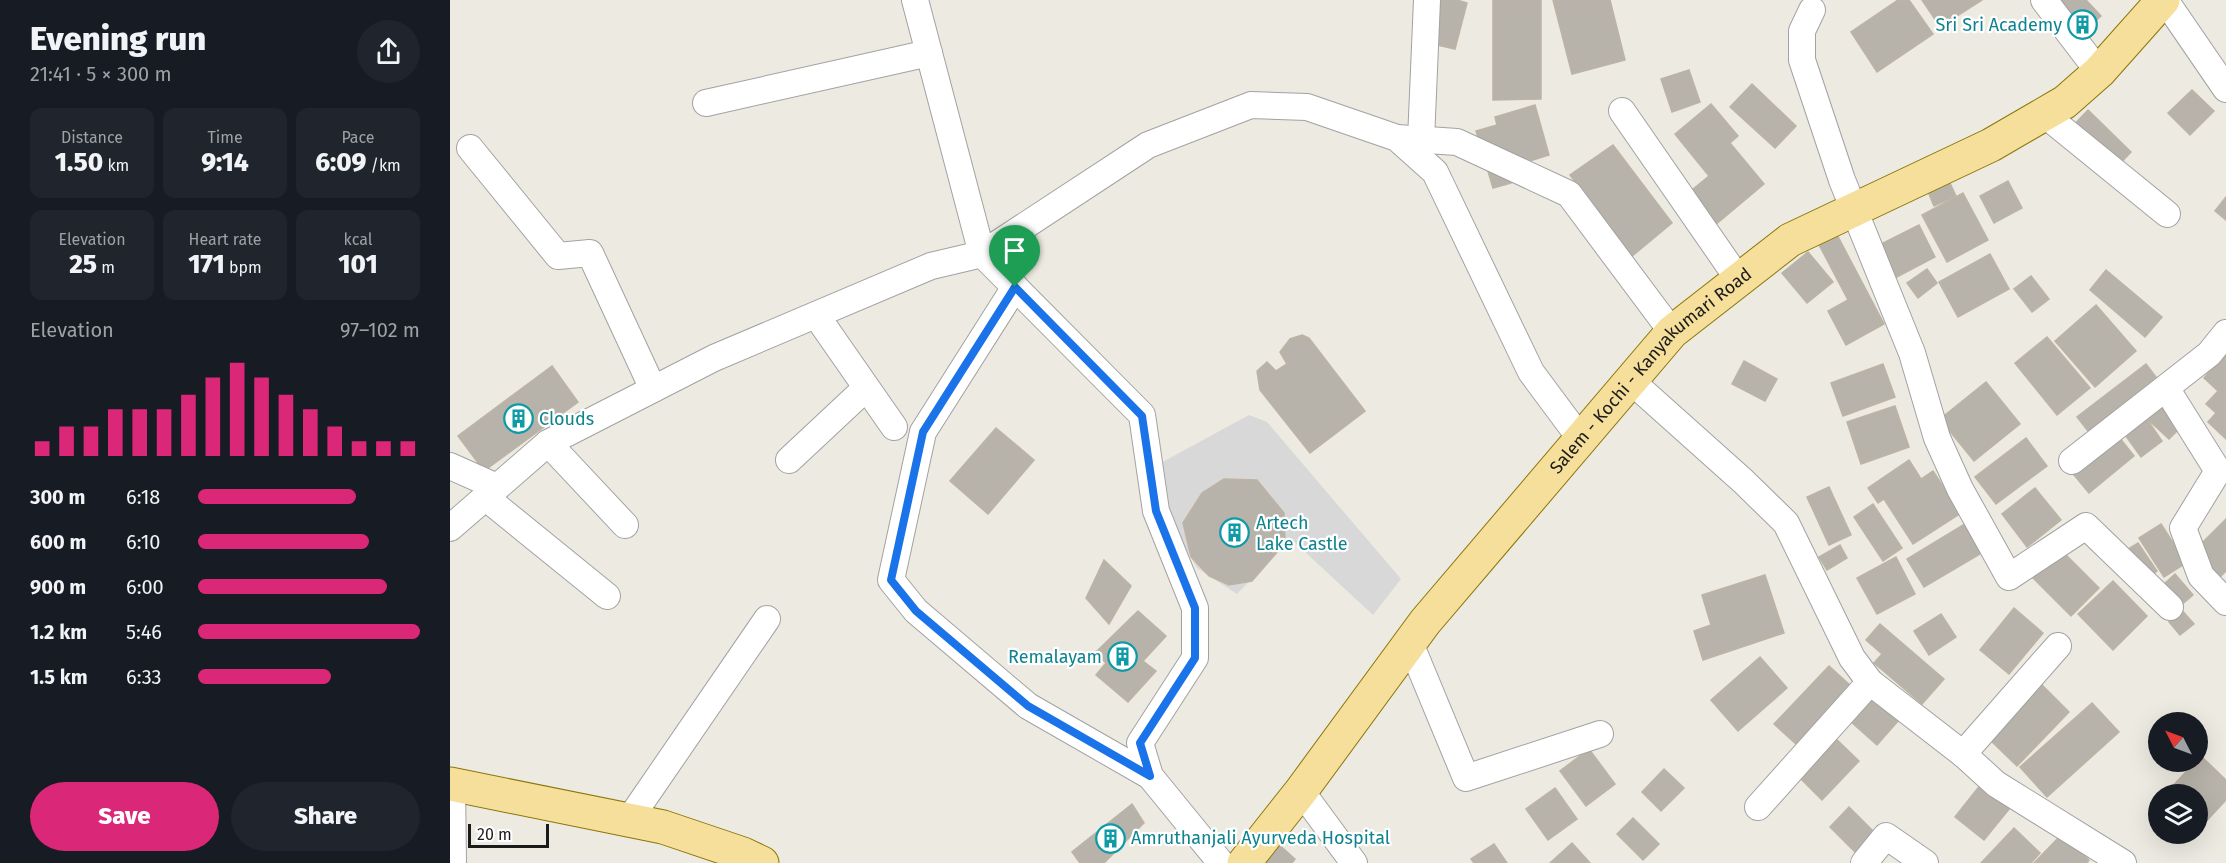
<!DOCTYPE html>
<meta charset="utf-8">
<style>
:root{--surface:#171b24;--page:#20242c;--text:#f1f3f6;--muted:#9ea1a6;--accent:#db2777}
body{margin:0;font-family:"Fira Sans",sans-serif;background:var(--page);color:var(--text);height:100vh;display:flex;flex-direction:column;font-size:22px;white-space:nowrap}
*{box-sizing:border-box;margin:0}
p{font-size:20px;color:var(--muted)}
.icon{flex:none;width:33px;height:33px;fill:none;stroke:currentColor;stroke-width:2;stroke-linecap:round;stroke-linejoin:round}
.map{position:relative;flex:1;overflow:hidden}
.drawer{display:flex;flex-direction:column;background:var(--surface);width:450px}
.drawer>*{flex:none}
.needle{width:39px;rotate:312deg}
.fabs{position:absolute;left:1698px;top:712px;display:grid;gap:12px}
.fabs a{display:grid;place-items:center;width:60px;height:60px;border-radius:50%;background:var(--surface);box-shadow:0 6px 24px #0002;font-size:30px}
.scale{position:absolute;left:18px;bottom:15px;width:81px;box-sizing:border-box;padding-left:6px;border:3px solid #1b1b1b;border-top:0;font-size:16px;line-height:21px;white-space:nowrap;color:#1b1b1b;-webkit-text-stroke:4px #fff;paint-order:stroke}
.pin{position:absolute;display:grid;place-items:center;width:51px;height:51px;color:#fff;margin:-62px -26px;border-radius:50% 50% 50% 0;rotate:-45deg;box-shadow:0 0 6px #0007}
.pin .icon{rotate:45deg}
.round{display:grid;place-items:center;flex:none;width:63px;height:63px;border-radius:32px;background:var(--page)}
.overview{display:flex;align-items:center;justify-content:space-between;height:102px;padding:0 30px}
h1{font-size:33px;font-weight:800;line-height:45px}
.stats{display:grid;grid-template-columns:repeat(3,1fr);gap:9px;height:102px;padding:6px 30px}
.stats div{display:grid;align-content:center;border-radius:12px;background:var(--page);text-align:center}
.stats b{font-size:26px;font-weight:800}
.stats small{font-size:16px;font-weight:400}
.stats p{font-size:16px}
.chart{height:168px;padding:12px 30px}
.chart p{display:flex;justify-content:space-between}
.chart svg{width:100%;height:108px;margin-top:6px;stroke:var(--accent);stroke-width:6}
.button{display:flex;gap:12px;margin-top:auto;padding:12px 30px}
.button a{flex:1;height:69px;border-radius:36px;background:var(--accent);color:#fff;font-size:24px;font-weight:800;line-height:69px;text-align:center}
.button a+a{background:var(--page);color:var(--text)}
ul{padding:0 30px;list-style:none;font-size:20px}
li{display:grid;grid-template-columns:96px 72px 1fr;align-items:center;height:45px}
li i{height:15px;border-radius:8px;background:var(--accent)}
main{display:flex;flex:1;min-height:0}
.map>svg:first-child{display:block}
.residential{fill:#d9d8d8}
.building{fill:#b8b3aa;stroke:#bdb3a4;stroke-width:1.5}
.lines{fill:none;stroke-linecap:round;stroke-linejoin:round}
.street-casing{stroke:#a2a2a2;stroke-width:28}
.primary-casing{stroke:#8a7607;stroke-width:35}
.street{stroke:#fff;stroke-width:26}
.primary{stroke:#f6df9b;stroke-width:33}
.route-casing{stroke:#fff;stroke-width:12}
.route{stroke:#1a73e8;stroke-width:8}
.labels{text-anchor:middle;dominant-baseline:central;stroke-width:4.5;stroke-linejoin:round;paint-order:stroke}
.culture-label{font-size:18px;fill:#0d838f;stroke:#fff;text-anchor:start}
.street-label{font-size:18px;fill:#1b1b1b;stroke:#fff}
</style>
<main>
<section class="drawer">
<div class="overview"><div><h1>Evening run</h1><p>21:41 · 5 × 300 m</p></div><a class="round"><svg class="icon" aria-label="share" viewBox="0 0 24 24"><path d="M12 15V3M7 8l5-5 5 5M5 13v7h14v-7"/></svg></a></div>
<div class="stats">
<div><p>Distance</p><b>1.50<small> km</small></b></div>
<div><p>Time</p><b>9:14</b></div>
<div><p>Pace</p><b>6:09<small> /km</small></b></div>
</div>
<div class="stats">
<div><p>Elevation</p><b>25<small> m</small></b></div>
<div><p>Heart rate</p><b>171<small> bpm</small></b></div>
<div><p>kcal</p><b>101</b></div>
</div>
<div class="chart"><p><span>Elevation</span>97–102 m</p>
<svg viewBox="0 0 160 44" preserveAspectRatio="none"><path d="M5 44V38M15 44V32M25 44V32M35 44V25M45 44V25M55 44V25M65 44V19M75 44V12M85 44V6M95 44V12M105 44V19M115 44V25M125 44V32M135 44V38M145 44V38M155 44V38"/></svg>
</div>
<ul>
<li><b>300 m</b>6:18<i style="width:71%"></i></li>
<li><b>600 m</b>6:10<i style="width:77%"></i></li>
<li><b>900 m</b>6:00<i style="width:85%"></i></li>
<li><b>1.2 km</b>5:46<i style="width:100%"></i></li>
<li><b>1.5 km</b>6:33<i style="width:60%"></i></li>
</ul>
<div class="button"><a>Save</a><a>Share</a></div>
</section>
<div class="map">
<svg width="1776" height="863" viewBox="0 0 1776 863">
<rect width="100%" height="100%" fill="#eceae1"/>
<polygon class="residential" points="799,415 817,422 951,579 923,615 841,539 787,594 747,568 699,484 707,465"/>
<g class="building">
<polygon points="984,0 1007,0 1017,3 1005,49 974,42"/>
<polygon points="1043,0 1091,0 1091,99 1043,100"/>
<polygon points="1103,0 1160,0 1175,60 1122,74"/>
<polygon points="1448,0 1459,0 1483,34 1427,72 1401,32"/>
<polygon points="1472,0 1532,0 1490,27"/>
<polygon points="1603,0 1636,0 1651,16 1632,33"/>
<polygon points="1239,70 1250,102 1222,112 1211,79"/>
<polygon points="1302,84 1346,126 1325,148 1280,107"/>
<polygon points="1742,90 1764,111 1740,135 1718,113"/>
<polygon points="1261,104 1288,136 1280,143 1314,184 1264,226 1237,194 1259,176 1225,134"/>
<polygon points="1085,105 1099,155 1057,168 1061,183 1043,188 1026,131 1047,125 1045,117"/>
<polygon points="1638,110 1681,152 1660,174 1617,132"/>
<polygon points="1163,145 1222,223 1181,257 1120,175"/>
<polygon points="1498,179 1506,196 1484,206 1477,189"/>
<polygon points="1558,181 1572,208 1544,223 1530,196"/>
<polygon points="1513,193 1538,240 1497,262 1472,215"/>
<polygon points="1776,197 1776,220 1765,211"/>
<polygon points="1469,225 1485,257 1445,278 1429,245"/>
<polygon points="1384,229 1434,324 1396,345 1378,311 1398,300 1366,239"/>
<polygon points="1358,252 1383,282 1357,303 1332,273"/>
<polygon points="1540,254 1559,289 1508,317 1489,282"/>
<polygon points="1477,269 1487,283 1468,298 1457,283"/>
<polygon points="1656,270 1712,317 1695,337 1640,290"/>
<polygon points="1581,276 1599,299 1582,312 1564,289"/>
<polygon points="1646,305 1686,351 1645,387 1605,341"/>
<polygon points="852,335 859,338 915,411 860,453 810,390 807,371 817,362 826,371 837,364 830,352 840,339"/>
<polygon points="1597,337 1640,388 1607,415 1565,363"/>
<polygon points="1776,353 1776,439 1758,422 1766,413 1756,404 1768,391 1754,378"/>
<polygon points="1294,361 1327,379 1315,401 1282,384"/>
<polygon points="1433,364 1445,397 1393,416 1381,383"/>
<polygon points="1696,364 1706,377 1638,431 1627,417"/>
<polygon points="102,366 128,402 34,471 8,436"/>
<polygon points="1536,382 1570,424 1524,461 1490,419"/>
<polygon points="1708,400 1733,425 1719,439 1693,415"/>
<polygon points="1445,406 1459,447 1411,464 1397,422"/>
<polygon points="1692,412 1712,441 1691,457 1670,428"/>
<polygon points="546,428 584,460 538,514 500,481"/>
<polygon points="1665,432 1684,456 1639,493 1620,470"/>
<polygon points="1576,438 1597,466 1546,504 1525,477"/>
<polygon points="1459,460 1471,479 1483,471 1511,513 1463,544 1434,499 1428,503 1418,488"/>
<polygon points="774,479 807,480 834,513 835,543 802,581 779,585 759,576 741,557 733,523 752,493"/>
<polygon points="1379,487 1401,535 1379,545 1357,497"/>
<polygon points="1585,488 1611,520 1577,547 1552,514"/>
<polygon points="1423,504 1452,548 1433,561 1404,517"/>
<polygon points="1776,519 1776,571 1767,580 1741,554"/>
<polygon points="1518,522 1535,551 1474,587 1457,559"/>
<polygon points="1711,524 1736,563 1714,577 1689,538"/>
<polygon points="1688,543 1707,571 1695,580 1675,551"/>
<polygon points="1390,545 1397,558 1377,570 1369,557"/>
<polygon points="1610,549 1649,588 1621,616 1582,577"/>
<polygon points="1446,557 1465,594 1427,614 1407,578"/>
<polygon points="654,560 681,586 659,624 636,598"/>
<polygon points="1725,574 1743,595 1729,607 1744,624 1730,635 1719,622 1726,617 1705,592"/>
<polygon points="1315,575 1334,633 1253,660 1244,631 1261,625 1252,595"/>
<polygon points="1663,581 1697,616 1663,650 1628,614"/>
<polygon points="1564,608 1593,633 1559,674 1530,650"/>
<polygon points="688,611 716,636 693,661 706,671 678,702 646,675 656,663 645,653"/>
<polygon points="1491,614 1506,637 1479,655 1464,631"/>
<polygon points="1430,624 1494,679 1472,704 1424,663 1432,654 1416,640"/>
<polygon points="1310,657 1337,688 1288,731 1261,700"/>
<polygon points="1379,666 1401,686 1346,744 1324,724"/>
<polygon points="1589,682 1619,712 1567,766 1536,736"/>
<polygon points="1420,697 1448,721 1427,745 1400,721"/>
<polygon points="1642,703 1669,732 1597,797 1570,767"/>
<polygon points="1384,737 1409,761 1372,800 1348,776"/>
<polygon points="1139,749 1165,784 1136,806 1110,771"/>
<polygon points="1751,756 1776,780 1776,800 1750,828 1748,826 1748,795 1715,794"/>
<polygon points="1214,769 1234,788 1211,811 1192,792"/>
<polygon points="1539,774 1568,798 1534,840 1505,817"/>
<polygon points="1105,788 1127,819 1098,840 1076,809"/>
<polygon points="682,804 694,823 654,863 630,863 622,852"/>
<polygon points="1399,807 1425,833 1406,853 1380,827"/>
<polygon points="1183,818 1209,844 1193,860 1167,834"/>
<polygon points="1564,828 1590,853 1581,863 1531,863"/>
<polygon points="1612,834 1639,860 1637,863 1584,863"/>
<polygon points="824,840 845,859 842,863 816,863 809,857"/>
<polygon points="1122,843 1140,863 1100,863"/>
<polygon points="1044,844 1057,863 1024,863 1021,859"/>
</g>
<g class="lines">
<defs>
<g id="street">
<polyline points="465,0 532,254 698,145 801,105 857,107 947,138 985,172 1081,372 1130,438"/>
<polyline points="1594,0 1649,72"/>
<polyline points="1715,0 1776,89"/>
<polyline points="1362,10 1352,31 1352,60 1392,180 1462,353 1487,438 1510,489 1559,577 1636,526 1720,607"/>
<polyline points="256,103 479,53"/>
<polyline points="1172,111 1289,280"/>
<polyline points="1594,114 1717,214"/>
<polyline points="947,138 1007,142 1119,194 1222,332"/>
<polyline points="971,140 977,0"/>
<polyline points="20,148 108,256 140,253 203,389"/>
<polyline points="565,287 473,432 441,580 466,611 578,706 700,776"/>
<polyline points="366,315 444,427"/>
<polyline points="1180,380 1293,481 1336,523 1402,658 1420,682 1513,754 1546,784 1673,863"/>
<polyline points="1716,388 1768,471 1733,528 1751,576 1776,602"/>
<polyline points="98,443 175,525"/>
<polyline points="339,460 416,388"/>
<polyline points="1622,461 1759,354 1776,333"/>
<polyline points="0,466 47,487"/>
<polyline points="35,497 157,596"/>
<polyline points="0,528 98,443 264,358 481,266 532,254 692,415 706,511 745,608 745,658 690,743 700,776 771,863"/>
<polyline points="960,643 1016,778 1150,734"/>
<polyline points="1513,754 1608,646"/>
<polyline points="2,785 3,863"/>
<polyline points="851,791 904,863"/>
<polyline points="1308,807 1420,682"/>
<polyline points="179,820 317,619"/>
<polyline points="1414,863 1436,836 1475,863"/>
</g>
<g id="primary">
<polyline points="0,784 213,827 293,854 312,863"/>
<path id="s1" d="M794,863L851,791L975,622L1222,332L1340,240L1541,145L1615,102L1649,72L1713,0"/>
</g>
</defs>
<use href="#street" class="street-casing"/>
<use href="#primary" class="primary-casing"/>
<use href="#street" class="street"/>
<use href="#primary" class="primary"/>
</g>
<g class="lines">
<defs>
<polygon id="route" points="565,287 692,416 706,511 745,608 745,658 690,743 700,776 578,706 466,611 441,580 473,432"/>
</defs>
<use href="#route" class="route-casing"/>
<use href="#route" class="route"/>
</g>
<defs>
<symbol id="building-ring" viewBox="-11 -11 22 22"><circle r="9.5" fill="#fff" stroke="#0f9aa8" stroke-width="1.5"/><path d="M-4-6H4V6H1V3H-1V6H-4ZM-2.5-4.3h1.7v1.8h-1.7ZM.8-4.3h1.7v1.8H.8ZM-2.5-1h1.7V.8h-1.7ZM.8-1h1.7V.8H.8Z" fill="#0f9aa8"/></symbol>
</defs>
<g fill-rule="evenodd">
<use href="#building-ring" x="1616" y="8" width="33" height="33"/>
<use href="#building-ring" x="52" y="402" width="33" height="33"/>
<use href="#building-ring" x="768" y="516" width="33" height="33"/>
<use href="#building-ring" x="656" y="640" width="33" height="33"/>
<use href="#building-ring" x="644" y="822" width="33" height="33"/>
</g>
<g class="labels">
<g class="culture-label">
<text x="1612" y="25" text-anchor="end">Sri Sri Academy</text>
<text x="89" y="419">Clouds</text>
<text x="806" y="523">Artech<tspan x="806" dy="21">Lake Castle</tspan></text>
<text x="652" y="657" text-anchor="end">Remalayam</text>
<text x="681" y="838">Amruthanjali Ayurveda Hospital</text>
</g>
<g class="street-label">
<text stroke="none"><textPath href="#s1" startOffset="640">Salem - Kochi - Kanyakumari Road</textPath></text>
</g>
</g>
</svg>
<div class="fabs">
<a><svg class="needle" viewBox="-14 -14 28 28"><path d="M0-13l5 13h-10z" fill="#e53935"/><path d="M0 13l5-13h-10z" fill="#9ea1a6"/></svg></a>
<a><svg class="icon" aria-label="layers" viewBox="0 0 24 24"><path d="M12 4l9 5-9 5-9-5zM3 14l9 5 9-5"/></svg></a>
</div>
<div class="scale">20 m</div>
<div class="pin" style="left:565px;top:287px;background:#1e9e55"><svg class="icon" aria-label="arrive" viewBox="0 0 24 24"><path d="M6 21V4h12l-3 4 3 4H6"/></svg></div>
</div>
</main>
